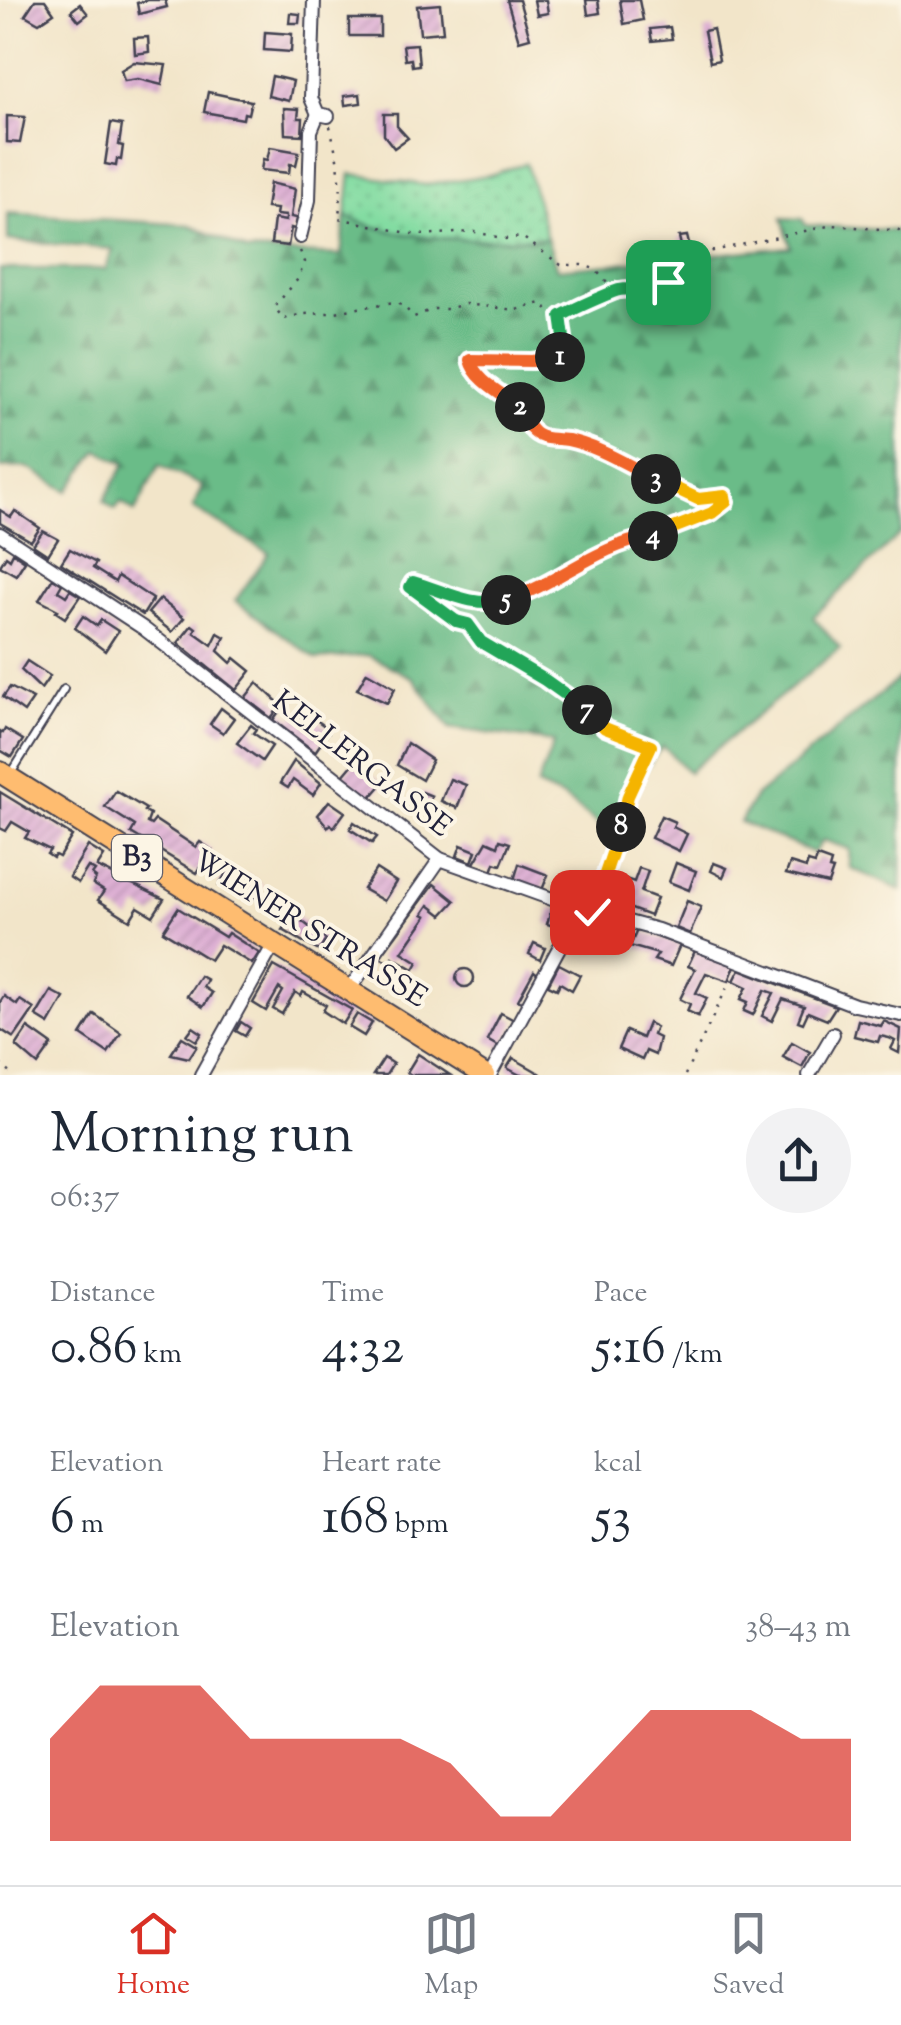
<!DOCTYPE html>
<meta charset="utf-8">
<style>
:root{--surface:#fff;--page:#f2f2f3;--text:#1f2937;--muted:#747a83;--line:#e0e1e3;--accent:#d93025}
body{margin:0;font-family:"Sorts Mill Goudy",serif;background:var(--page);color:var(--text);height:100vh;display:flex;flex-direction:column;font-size:38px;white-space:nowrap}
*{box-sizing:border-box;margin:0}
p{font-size:32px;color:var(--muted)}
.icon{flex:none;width:55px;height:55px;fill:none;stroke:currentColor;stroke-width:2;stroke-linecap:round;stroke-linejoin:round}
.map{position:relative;height:1075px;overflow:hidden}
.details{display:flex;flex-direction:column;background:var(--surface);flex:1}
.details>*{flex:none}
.pin{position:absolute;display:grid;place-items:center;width:85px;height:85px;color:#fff;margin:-42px;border-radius:20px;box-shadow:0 5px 15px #0006}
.km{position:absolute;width:50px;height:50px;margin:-25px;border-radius:50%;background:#222;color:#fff;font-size:28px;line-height:50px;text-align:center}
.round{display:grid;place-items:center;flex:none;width:105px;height:105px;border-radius:52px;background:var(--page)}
.headline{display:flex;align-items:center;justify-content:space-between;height:170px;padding:0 50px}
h1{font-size:55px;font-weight:600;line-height:75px}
.figures{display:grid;grid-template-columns:repeat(3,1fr);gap:15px;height:170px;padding:10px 50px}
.figures div{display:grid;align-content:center}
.figures b{font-size:50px;font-weight:600}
.figures small{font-size:28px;font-weight:400}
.figures p{font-size:28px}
.chart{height:280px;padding:20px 50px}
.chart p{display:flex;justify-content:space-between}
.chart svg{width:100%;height:180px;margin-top:10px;fill:var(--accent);opacity:.7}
.tab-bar{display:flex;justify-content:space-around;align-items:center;height:140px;border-top:2px solid var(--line);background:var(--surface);font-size:28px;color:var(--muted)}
.tab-bar a{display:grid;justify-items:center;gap:5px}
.tab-bar .selected{color:var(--accent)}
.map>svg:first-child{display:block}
.grass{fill:url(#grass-dots);stroke:#527f6e;stroke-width:2.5}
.forest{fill:url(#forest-firs);stroke:#466f62;stroke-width:2.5}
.building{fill:url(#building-hatch)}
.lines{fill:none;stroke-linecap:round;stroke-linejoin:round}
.service-casing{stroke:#413f50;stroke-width:10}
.minor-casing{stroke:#413f50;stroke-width:16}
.primary-casing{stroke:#413f50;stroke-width:24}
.path{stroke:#413f50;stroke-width:2.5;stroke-dasharray:2.5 8;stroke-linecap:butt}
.service{stroke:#fff;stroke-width:6}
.minor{stroke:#fff;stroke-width:12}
.primary{stroke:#febc70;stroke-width:20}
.split-1-casing{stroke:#fff;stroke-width:20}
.split-2-casing{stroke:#fff;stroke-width:20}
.split-3-casing{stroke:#fff;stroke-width:20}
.split-4-casing{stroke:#fff;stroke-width:20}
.split-5-casing{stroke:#fff;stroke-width:20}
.split-6-casing{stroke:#fff;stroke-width:20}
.split-7-casing{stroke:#fff;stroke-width:20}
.split-8-casing{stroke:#fff;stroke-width:20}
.split-9-casing{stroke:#fff;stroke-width:20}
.split-1{stroke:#22a559;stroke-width:12}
.split-2{stroke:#f0652b;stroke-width:12}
.split-3{stroke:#f0652b;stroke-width:12}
.split-4{stroke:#f5b400;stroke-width:12}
.split-5{stroke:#f0652b;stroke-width:12}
.split-6{stroke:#22a559;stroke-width:12}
.split-7{stroke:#22a559;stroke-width:12}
.split-8{stroke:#f5b400;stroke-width:12}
.split-9{stroke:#f5b400;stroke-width:12}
.labels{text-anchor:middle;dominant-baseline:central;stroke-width:8;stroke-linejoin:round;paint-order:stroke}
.shield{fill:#fcf5e5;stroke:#63616e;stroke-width:2.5}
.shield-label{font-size:28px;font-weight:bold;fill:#22223b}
.street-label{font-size:30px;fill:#22223b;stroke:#fcf5e5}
</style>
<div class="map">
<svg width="901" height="1075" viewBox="0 0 901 1075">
<defs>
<pattern id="grass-dots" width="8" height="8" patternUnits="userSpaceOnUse" patternTransform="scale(2.5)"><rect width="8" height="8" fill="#83dca2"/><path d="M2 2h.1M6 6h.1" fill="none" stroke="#71bc8c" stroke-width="1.8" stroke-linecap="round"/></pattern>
<pattern id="forest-firs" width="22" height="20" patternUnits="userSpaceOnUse" patternTransform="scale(2.5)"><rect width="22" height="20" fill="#6abc88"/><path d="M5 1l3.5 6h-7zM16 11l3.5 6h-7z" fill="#579870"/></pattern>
<pattern id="building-hatch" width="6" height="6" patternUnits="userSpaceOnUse" patternTransform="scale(2.5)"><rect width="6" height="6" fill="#deb0d4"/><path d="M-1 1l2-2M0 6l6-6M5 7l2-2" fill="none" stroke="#be97b7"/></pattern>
</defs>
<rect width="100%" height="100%" fill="#fcf5e5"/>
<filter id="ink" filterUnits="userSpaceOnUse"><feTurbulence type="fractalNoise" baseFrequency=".01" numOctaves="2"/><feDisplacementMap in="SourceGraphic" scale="20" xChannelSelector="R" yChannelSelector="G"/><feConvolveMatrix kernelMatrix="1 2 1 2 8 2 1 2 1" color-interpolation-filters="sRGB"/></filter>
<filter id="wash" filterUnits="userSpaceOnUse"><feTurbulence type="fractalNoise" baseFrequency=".0048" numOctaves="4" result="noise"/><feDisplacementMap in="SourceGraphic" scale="40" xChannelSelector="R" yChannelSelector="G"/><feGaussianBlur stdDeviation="2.25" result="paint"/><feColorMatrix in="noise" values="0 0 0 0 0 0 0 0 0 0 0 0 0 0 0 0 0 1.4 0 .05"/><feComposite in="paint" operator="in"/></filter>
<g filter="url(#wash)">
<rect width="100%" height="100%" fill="#f2e5c9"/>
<path class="grass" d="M526,163L547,238C476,239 413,246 346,216L351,174L426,185L490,175Z"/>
<g class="forest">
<path d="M8,213L190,225L247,251L341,255L346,216C413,246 476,239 547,238L557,269L791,247L782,218L802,219L806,225L901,231V533L813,617L840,648L688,772L663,746C638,773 627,804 619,840L564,798L537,786L554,742L450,728L413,678L368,655L316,659L235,601L269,553L193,508L202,486L159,465L135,512L121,502L115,509L104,501L125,464L98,450L68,491L27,467L0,468V269H106L113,249L8,240Z"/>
<polygon points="901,677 901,890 850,868 849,849 823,840 814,853 740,822 755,797"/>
</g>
<g id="blocks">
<g class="building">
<polygon points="35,0 45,0 54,13 39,23 25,15"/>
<polygon points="148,0 165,0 167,7 139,14 137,3"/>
<polygon points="507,0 519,0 530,38 519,41"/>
<polygon points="534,0 546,0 548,13 537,15"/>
<polygon points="586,0 598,0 600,13 588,15"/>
<polygon points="620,0 639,0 643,20 624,24"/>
<polygon points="80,4 88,14 79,21 71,11"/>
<polygon points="440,4 443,32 420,34 417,6"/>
<polygon points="290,13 300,14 299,23 289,23"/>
<rect x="349" y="19" width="31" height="17"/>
<polygon points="670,27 672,39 652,41 650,29"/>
<polygon points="713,29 719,60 710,62 704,31"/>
<polygon points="265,32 292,34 291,52 264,50"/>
<polygon points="148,37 149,52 135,54 134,38"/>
<polygon points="417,44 419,65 412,66 411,59 405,60 403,45"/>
<polygon points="134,62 166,65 162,85 138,79 124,81 121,70"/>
<polygon points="272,76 293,81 289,101 268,96"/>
<polygon points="208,92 251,101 248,114 244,113 243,119 204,112"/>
<polygon points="360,94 361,103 345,105 344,96"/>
<polygon points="284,108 299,109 298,118 303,118 302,135 285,134"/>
<polygon points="384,114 397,114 397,126 408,138 394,148 384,135"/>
<polygon points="7,116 25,117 20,143 7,142"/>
<polygon points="111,123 122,125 119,145 123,146 121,160 117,159 116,166 105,164"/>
<polygon points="270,147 299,152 296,165 290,164 289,173 261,170 263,159 267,160"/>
<polygon points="270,183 295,189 291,217 297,218 295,229 291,228 288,246 271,244 274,219 286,221 286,216 276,215 277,209 266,208"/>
<polygon points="687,236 690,248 682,250 679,237"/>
<polygon points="0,510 11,517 15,511 40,528 31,541 0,523"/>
<polygon points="43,531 58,539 48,555 33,545"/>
<polygon points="70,549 96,563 93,568 115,582 118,576 153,599 143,615 61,563"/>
<polygon points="13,553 25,561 16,575 0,566 6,556 10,559"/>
<polygon points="53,578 62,584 58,591 63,594 66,596 70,590 80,596 65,618 56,612 58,610 39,600"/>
<polygon points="160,599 184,618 172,632 148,613"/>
<polygon points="83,616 97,626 101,620 118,631 105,651 75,628"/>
<polygon points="192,625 196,628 194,632 212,645 218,633 225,637 218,651 231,663 235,658 251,671 236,690 178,643"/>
<polygon points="27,661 50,676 41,689 21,670"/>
<polygon points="367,672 395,688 387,703 357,689"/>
<polygon points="257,683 281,705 271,718 245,698"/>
<polygon points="10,687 33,699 24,712 3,697"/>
<polygon points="221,708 234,718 223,733 210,724"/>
<polygon points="281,709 293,719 296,715 310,727 315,719 330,730 315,752 273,720"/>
<polygon points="251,725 256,729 253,733 272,746 262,761 237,743"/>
<polygon points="5,729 23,740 12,757 0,750 0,731 3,733"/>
<polygon points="407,743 432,760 422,780 397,765"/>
<polygon points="294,761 321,783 313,795 293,780 288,788 280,783"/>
<polygon points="354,763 383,783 370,798 343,776"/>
<polygon points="450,779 466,785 457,808 441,801"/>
<polygon points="116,791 146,809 144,811 150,815 147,823 151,825 155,820 196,847 200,842 212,850 197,873 131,833 135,826 105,807"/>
<polygon points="0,792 72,836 59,857 55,855 53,858 47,854 50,850 25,838 29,832 12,822 6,831 0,828"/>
<polygon points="422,792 432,796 423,814 413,809"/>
<polygon points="329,801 345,812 334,827 330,824 328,827 318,815"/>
<polygon points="661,816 675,822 673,827 687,834 679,851 651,838"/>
<polygon points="354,822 377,837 372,843 350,829"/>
<polygon points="500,840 510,843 501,865 495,863 492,872 473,865 487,841 498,846"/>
<polygon points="461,845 476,851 472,862 457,856"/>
<polygon points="88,846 104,856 97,867 164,899 153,916 138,907 130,920 98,900 104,891 93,884 96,878 92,875 95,871 88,867 78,883 69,877"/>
<polygon points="817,857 831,862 829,869 833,870 828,884 786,874 790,863 806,868 808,862 815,864"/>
<polygon points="676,863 696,871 689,890 669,882"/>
<polygon points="714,863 727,868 723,877 711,871"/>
<polygon points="519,864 548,875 542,890 514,880"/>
<polygon points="639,868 648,871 641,892 657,898 650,916 626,907 628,901 608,894 615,875 634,882"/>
<polygon points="376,869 396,882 384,901 363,889"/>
<polygon points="228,870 242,879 245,874 263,885 253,900 219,885"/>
<polygon points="434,884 455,901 442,915 429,905 423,914 427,916 402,952 418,962 414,969 392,957 389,962 380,957"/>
<polygon points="687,901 701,907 690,934 676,928"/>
<polygon points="178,908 225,937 228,933 259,953 252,964 220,945 210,960 163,931"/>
<polygon points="552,908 566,912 563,929 547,924"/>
<polygon points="293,914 326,940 319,951 283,930"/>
<polygon points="585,914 623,926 617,942 576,932"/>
<polygon points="637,930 680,945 671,966 654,960 658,954 630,946"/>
<polygon points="534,943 545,948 540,960 529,954"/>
<polygon points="695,951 735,966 729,981 706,973 696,993 707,998 698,1016 687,1011 690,1004 680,999 695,969 688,966"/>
<polygon points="559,964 580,975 572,990 560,983 557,989 548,985"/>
<polygon points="274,966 352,1010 343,1024 323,1011 326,1005 303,992 301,996 295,992 282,1014 273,1009 283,991 279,988 266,1011 253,1003"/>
<circle cx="465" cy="978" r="9"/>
<polygon points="740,969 778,984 836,1006 827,1020 808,1012 803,1023 798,1021 804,1006 783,999 772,1021 762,1016 774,993 765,990 753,1015 744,1011 748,1002 741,999 747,987 734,981"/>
<polygon points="534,971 541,977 526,1005 518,1000"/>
<polygon points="200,976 207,980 203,987 212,993 203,1007 187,996"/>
<polygon points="51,991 64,998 49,1024 36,1016"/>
<polygon points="4,996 17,1005 20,1000 34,1009 14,1038 0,1029 0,1002"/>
<polygon points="501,1013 516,1021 501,1048 487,1040"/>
<polygon points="94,1014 121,1033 108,1053 81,1035"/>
<polygon points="357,1014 372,1023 364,1036 349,1027"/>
<polygon points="858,1020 881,1026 884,1021 901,1029 899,1053 891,1049 895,1041 889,1038 880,1036 878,1042 854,1036"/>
<polygon points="241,1022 250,1028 245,1036 236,1031"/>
<polygon points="648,1023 656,1027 653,1035 659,1038 655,1055 646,1051 642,1060 618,1049 626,1031 642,1038"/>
<polygon points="193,1027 202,1033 197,1041 187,1035"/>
<polygon points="28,1028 52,1045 38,1065 16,1046"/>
<polygon points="182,1037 197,1046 189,1058 171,1054"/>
<polygon points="792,1042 810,1052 802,1067 783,1057"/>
<polygon points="418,1054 450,1075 411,1075 407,1072"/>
<polygon points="384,1058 393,1064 386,1075 373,1075"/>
<polygon points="513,1058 534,1070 542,1075 520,1075 507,1068"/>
</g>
</g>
</g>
<g filter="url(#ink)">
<use href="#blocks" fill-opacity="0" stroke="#413f50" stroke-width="2.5"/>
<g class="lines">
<defs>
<polyline id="service" points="12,772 64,689"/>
<g id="minor">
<polyline points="314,0 311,98 318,114 328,116"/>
<polyline points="300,237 309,200 311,131 318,114"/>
<polyline points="0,534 143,628 440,859 580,909 658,930 855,1005 901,1015"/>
<polyline points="349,990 440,859"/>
<polyline points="201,1075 274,944"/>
<polyline points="490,1075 580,909"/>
<polyline points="809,1075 833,1034"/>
</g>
<polyline id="primary" points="0,772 484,1075"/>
</defs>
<use href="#service" class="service-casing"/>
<use href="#minor" class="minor-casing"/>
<use href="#primary" class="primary-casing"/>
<g class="path">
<path d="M330,126C337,156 345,190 338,218L417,235L475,232L506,239L522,237L561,265H582L595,269L613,290"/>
<path d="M300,251L305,262L298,279L274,307L284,319L302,314L329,313L394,302L403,306L414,317L433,309H447L465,304L516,310L541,303L556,316L561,317C569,312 612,292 618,291C631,289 645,295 658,289C675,282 677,264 699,254L833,225L901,231"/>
<path d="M561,317L566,336L565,356L532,361L470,360L471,368L523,410L530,428L540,436L554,441L567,440L593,449L698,499L725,496L726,502C686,534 635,534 591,556C560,571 530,599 494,602C464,604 441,590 413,582L410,587L431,600L452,621L468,624L481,642L545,680L589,712L605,728L651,747L628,796L619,840L596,901"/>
<polyline points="0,1064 13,1075"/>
<polyline points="685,1075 734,973"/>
</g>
<use href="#service" class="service"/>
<use href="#minor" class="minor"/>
<use href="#primary" class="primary"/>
</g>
</g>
<g class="lines" filter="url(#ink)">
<defs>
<path id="split-1" d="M560,357L566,352L561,316C577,307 596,299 613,292C631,284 646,297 668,282"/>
<path id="split-2" d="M520,407C504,394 475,381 470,360L532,361L560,357"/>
<path id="split-3" d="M520,407C525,413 526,423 531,429C540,441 555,438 568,440C598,446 629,466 656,479"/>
<polyline id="split-4" points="653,536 712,513 726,502 725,496 698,499 656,479"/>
<path id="split-5" d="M506,600C559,584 594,546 653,536"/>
<path id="split-6" d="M456,621L410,587L413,582C445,591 471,608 506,600"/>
<polyline id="split-7" points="456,621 468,624 481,642 545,680 587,710"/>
<polyline id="split-8" points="587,710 605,728 651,746 628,796 621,827"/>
<polyline id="split-9" points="592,912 621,827"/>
</defs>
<use href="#split-1" class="split-1-casing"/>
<use href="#split-2" class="split-2-casing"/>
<use href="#split-3" class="split-3-casing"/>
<use href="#split-4" class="split-4-casing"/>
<use href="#split-5" class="split-5-casing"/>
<use href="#split-6" class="split-6-casing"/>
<use href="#split-7" class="split-7-casing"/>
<use href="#split-8" class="split-8-casing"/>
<use href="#split-9" class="split-9-casing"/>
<use href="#split-1" class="split-1"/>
<use href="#split-2" class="split-2"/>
<use href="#split-3" class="split-3"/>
<use href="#split-4" class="split-4"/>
<use href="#split-5" class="split-5"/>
<use href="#split-6" class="split-6"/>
<use href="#split-7" class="split-7"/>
<use href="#split-8" class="split-8"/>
<use href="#split-9" class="split-9"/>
</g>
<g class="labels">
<rect class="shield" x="112" y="835" width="50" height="46" rx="8"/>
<g class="shield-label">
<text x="137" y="858">B3</text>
</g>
<g class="street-label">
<text transform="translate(361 765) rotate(38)">KELLERGASSE</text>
<text transform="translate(309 930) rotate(32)">WIENER STRASSE</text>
</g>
</g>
</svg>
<div class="pin" style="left:668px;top:282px;background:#1e9e55"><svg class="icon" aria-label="arrive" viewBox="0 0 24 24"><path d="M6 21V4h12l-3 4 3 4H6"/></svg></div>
<div class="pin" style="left:592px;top:912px;background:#d93025"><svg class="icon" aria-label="check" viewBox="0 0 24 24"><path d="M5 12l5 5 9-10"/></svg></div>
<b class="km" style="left:560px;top:357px">1</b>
<b class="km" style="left:520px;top:407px">2</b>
<b class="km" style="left:656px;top:479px">3</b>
<b class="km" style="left:653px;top:536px">4</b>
<b class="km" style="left:506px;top:600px">5</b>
<b class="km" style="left:587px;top:710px">7</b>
<b class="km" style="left:621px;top:827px">8</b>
</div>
<section class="details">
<div class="headline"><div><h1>Morning run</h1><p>06:37</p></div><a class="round"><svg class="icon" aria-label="share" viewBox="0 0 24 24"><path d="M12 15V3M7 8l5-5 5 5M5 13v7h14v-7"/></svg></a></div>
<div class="figures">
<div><p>Distance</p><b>0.86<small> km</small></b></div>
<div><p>Time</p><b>4:32</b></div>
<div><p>Pace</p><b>5:16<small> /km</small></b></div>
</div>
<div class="figures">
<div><p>Elevation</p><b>6<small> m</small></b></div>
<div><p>Heart rate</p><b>168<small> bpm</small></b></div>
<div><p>kcal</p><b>53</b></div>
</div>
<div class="chart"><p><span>Elevation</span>38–43 m</p>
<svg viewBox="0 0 160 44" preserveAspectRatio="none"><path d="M0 44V19L10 6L20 6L30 6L40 19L50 19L60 19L70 19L80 25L90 38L100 38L110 25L120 12L130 12L140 12L150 19L160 19V44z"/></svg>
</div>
</section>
<nav class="tab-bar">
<a class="selected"><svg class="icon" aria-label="home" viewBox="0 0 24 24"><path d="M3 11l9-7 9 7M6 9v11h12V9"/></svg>Home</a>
<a><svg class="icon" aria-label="map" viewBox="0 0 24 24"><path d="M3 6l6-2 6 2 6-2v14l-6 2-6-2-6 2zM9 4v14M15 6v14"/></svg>Map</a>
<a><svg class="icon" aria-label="saved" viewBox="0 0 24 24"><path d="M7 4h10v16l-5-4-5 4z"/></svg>Saved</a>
</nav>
